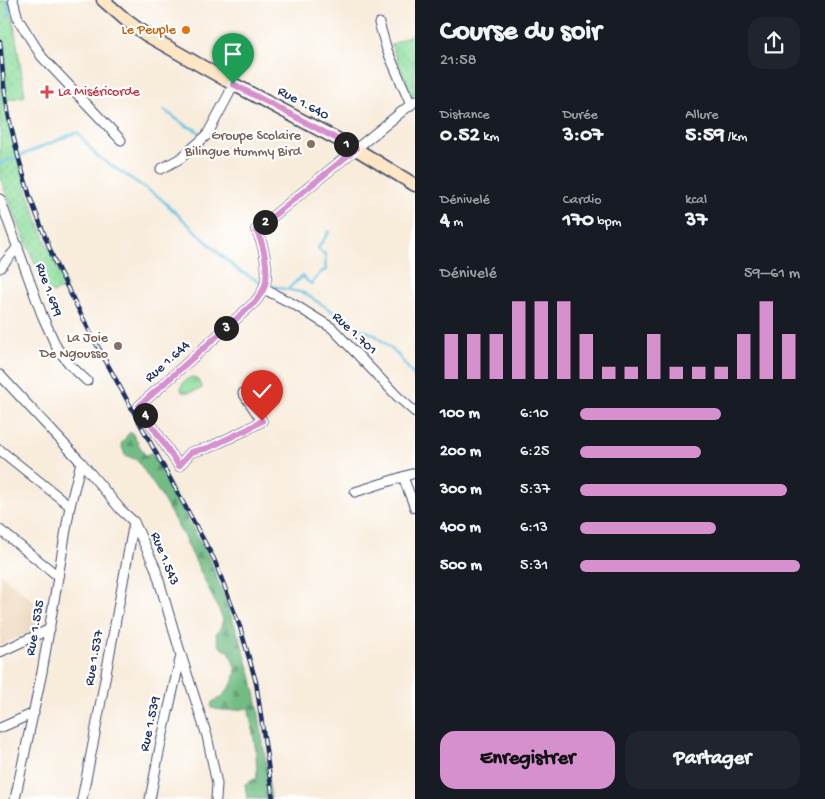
<!DOCTYPE html>
<html lang="fr">
<meta charset="utf-8">
<style>
:root{--surface:#171b24;--page:#20242c;--text:#f1f3f6;--muted:#9ea1a6;--accent:#d690ce}
body{margin:0;font-family:"Gochi Hand",sans-serif;background:var(--page);color:var(--text);height:100vh;display:flex;flex-direction:column;font-size:19px;white-space:nowrap}
*{box-sizing:border-box;margin:0}
p{font-size:16px;color:var(--muted)}
.icon{flex:none;width:28px;height:28px;fill:none;stroke:currentColor;stroke-width:2;stroke-linecap:round;stroke-linejoin:round}
.map{position:relative;flex:1;overflow:hidden}
.sheet{display:flex;flex-direction:column;background:var(--surface);width:410px}
.sheet>*{flex:none}
.pin{position:absolute;display:grid;place-items:center;width:42px;height:42px;color:#fff;margin:-51px -21px;border-radius:50% 50% 50% 0;rotate:-45deg;box-shadow:0 0 5px #0007}
.pin .icon{rotate:45deg}
.km{position:absolute;width:25px;height:25px;margin:-12px;border-radius:50%;background:#222;color:#fff;font-size:14px;line-height:25px;text-align:center}
.round{display:grid;place-items:center;flex:none;width:52px;height:52px;border-radius:15px;background:var(--page)}
.headline{display:flex;align-items:center;justify-content:space-between;height:85px;padding:0 25px}
h1{font-size:28px;font-weight:700;line-height:38px}
.figures{display:grid;grid-template-columns:repeat(3,1fr);gap:8px;height:85px;padding:5px 25px}
.figures div{display:grid;align-content:center}
.figures b{font-size:21px;font-weight:700}
.figures small{font-size:14px;font-weight:400}
.figures p{font-size:14px}
.chart{height:140px;padding:10px 25px}
.chart p{display:flex;justify-content:space-between}
.chart svg{width:100%;height:90px;margin-top:5px;stroke:var(--accent);stroke-width:6}
.button{display:flex;gap:10px;margin-top:auto;padding:10px 25px}
.button a{flex:1;height:58px;border-radius:15px;background:var(--accent);color:#111;font-size:20px;font-weight:700;line-height:58px;text-align:center}
.button a+a{background:var(--page);color:var(--text)}
ul{padding:0 25px;list-style:none;font-size:16px}
li{display:grid;grid-template-columns:80px 60px 1fr;align-items:center;height:38px}
li i{height:12px;border-radius:6px;background:var(--accent)}
main{display:flex;flex:1;min-height:0}
.map>svg:first-child{display:block}
.built{fill:#edd7bb}
.grass{fill:url(#grass-dots);stroke:#55867e}
.forest{fill:url(#forest-firs);stroke:#477672}
.wetland{fill:url(#wetland-marsh);stroke:#55867e}
.lines{fill:none;stroke-linecap:round;stroke-linejoin:round}
.stream{stroke:#65c3e3;stroke-width:2.5}
.street-casing{stroke:#3c4b71;stroke-width:11}
.secondary-casing{stroke:#3c4b71;stroke-width:15}
.street{stroke:#fff;stroke-width:9}
.secondary{stroke:#fce6c4;stroke-width:12}
.rail-casing{stroke:#1b2f5e;stroke-width:4.5}
.rail{stroke:#fff;stroke-width:2.5;stroke-dasharray:8;stroke-linecap:butt}
.route-casing{stroke:#fff;stroke-width:10}
.route{stroke:#d690ce;stroke-width:6}
.food-dot{fill:#e8710a;stroke:#fff;stroke-width:2}
.health-dot{fill:#e0444e;stroke:#fff;stroke-width:2}
.education-dot{fill:#8d6e63;stroke:#fff;stroke-width:2}
.labels{text-anchor:middle;dominant-baseline:central;stroke-width:4.5;stroke-linejoin:round;paint-order:stroke}
.food-label{font-size:14px;fill:#c56008;stroke:#fff;text-anchor:end}
.health-label{font-size:14px;fill:#be3a42;stroke:#fff;text-anchor:start}
.street-label{font-size:14px;fill:#1b2f5e;stroke:#fff}
.education-label{font-size:14px;fill:#785e54;stroke:#fff;text-anchor:end}
</style>
<main>
<div class="map">
<svg width="415" height="799" viewBox="0 0 415 799">
<defs>
<pattern id="grass-dots" width="8" height="8" patternUnits="userSpaceOnUse" patternTransform="scale(1.25)"><rect width="8" height="8" fill="#8fde9e"/><path d="M2 2h.1M6 6h.1" fill="none" stroke="#7bbf8a" stroke-width="1.8" stroke-linecap="round"/></pattern>
<pattern id="forest-firs" width="22" height="20" patternUnits="userSpaceOnUse" patternTransform="scale(1.25)"><rect width="22" height="20" fill="#73bd85"/><path d="M5 1l3.5 6h-7zM16 11l3.5 6h-7z" fill="#5e9a70"/></pattern>
<pattern id="wetland-marsh" width="20" height="14" patternUnits="userSpaceOnUse" patternTransform="scale(1.25)"><rect width="20" height="14" fill="#8fde9e"/><path d="M1 5h8M5 5V1M11 12h8M15 12V8" fill="none" stroke="#7bbf8a"/></pattern>
</defs>
<rect width="100%" height="100%" fill="#fff"/>
<filter id="ink" filterUnits="userSpaceOnUse"><feTurbulence type="fractalNoise" baseFrequency=".02" numOctaves="2"/><feDisplacementMap in="SourceGraphic" scale="10" xChannelSelector="R" yChannelSelector="G"/><feConvolveMatrix kernelMatrix="1 2 1 2 8 2 1 2 1" color-interpolation-filters="sRGB"/></filter>
<filter id="wash" filterUnits="userSpaceOnUse"><feTurbulence type="fractalNoise" baseFrequency=".0096" numOctaves="4" result="noise"/><feDisplacementMap in="SourceGraphic" scale="20" xChannelSelector="R" yChannelSelector="G"/><feGaussianBlur stdDeviation="1.12" result="paint"/><feColorMatrix in="noise" values="0 0 0 0 0 0 0 0 0 0 0 0 0 0 0 0 0 1.4 0 .05"/><feComposite in="paint" operator="in"/></filter>
<g filter="url(#wash)">
<rect width="100%" height="100%" fill="#f8ecdb"/>
<polygon class="built" points="0,573 39,606 42,610 37,629 0,646"/>
<g class="grass">
<path d="M0,0H10L25,96L6,100C17,165 37,229 67,287L53,293L45,288L3,186L0,174Z"/>
<polygon points="415,33 415,95 412,97 391,45"/>
</g>
<path class="forest" d="M129,433H132L145,455L151,453L155,458L211,562L241,642L251,675L258,707L271,799H247L245,784L257,778L256,751L249,710L247,708C234,711 223,711 211,708L212,702L222,697L234,681L236,670L229,651C218,649 218,643 216,634L221,627L223,619L184,537L160,494L137,460L125,455L121,444Z"/>
<path class="wetland" d="M193,377L197,379L202,387L201,389L190,392H182L181,388C183,382 187,378 193,377Z"/>
<g class="lines">
<g class="stream">
<polyline points="7,0 9,15 7,16"/>
<polyline points="164,110 185,125 196,130 202,135"/>
<polyline points="0,164 75,133 78,133 97,156 159,197 222,256 238,270 262,283"/>
<polyline points="267,285 304,293 360,329 374,334 397,354 415,377"/>
<polyline points="288,289 302,276 311,284 321,272 326,270 325,254 320,251 318,248 329,232 328,231"/>
</g>
</g>
</g>
<g filter="url(#ink)">
<g class="lines">
<defs>
<g id="street">
<polyline points="13,0 18,19 42,57 121,140"/>
<polyline points="379,23 387,50 411,105"/>
<polyline points="161,169 181,158 207,135 229,94 233,84"/>
<polyline points="0,199 42,315 57,348 71,366 87,381"/>
<polyline points="0,268 18,247"/>
<polyline points="264,289 295,305 332,328 398,397 415,412"/>
<polyline points="0,375 81,462 121,510 134,522 155,567 181,655 207,736 217,784 216,799"/>
<path d="M243,393L262,421L246,430L208,448L191,452L179,466L139,406L255,302C258,298 262,293 264,288C270,273 264,244 256,230L415,101"/>
<polyline points="0,450 70,506"/>
<polyline points="403,477 415,508"/>
<polyline points="355,492 415,473"/>
<polyline points="0,530 58,576"/>
<polyline points="0,652 50,629"/>
<polyline points="0,728 34,713"/>
<polyline points="15,799 42,672 70,506 81,462"/>
<polyline points="82,799 93,744 134,522"/>
<polyline points="150,799 160,747 181,655"/>
</g>
<polyline id="secondary" points="103,0 126,20 145,34 233,84 356,149 415,185"/>
</defs>
<use href="#street" class="street-casing"/>
<use href="#secondary" class="secondary-casing"/>
<use href="#street" class="street"/>
<use href="#secondary" class="secondary"/>
<defs>
<polyline id="rail" points="0,41 4,86 9,118 18,156 30,197 56,265 91,334 214,559 240,627 256,682 273,799"/>
</defs>
<use href="#rail" class="rail-casing"/>
<use href="#rail" class="rail"/>
</g>
</g>
<g class="lines" filter="url(#ink)">
<defs>
<path id="route" d="M233,84L356,149L256,230C264,244 270,273 264,288C262,293 258,298 255,302L139,406L179,466L191,452L208,448L246,430L262,421"/>
</defs>
<use href="#route" class="route-casing"/>
<use href="#route" class="route"/>
</g>
<circle class="food-dot" cx="186" cy="30" r="5"/>
<path class="health-dot" d="M44.5 84.5h5v5h5v5h-5v5h-5v-5h-5v-5h5z"/>
<g class="education-dot">
<circle cx="311" cy="144" r="5"/>
<circle cx="118" cy="346" r="5"/>
</g>
<g class="labels">
<g class="food-label">
<text x="176" y="30">Le Peuple</text>
</g>
<g class="health-label">
<text x="58" y="92">La Miséricorde</text>
</g>
<g class="street-label">
<text transform="translate(303 104) rotate(28)">Rue 1.640</text>
<text transform="translate(48 290) rotate(70)">Rue 1.699</text>
<text transform="translate(354 334) rotate(43)">Rue 1.701</text>
<text transform="translate(168 362) rotate(-42)">Rue 1.644</text>
<text transform="translate(164 559) rotate(68)">Rue 1.543</text>
<text transform="translate(36 628) rotate(-80)">Rue 1.535</text>
<text transform="translate(95 658) rotate(-80)">Rue 1.537</text>
<text transform="translate(151 724) rotate(-78)">Rue 1.539</text>
</g>
<g class="education-label">
<text x="301" y="136">Groupe Scolaire<tspan x="301" dy="16">Bilingue Hummy Bird</tspan></text>
<text x="108" y="338">La Joie<tspan x="108" dy="16">De Ngousso</tspan></text>
</g>
</g>
</svg>
<div class="pin" style="left:233px;top:84px;background:#1e9e55"><svg class="icon" aria-label="arrive" viewBox="0 0 24 24"><path d="M6 21V4h12l-3 4 3 4H6"/></svg></div>
<div class="pin" style="left:262px;top:421px;background:#d93025"><svg class="icon" aria-label="check" viewBox="0 0 24 24"><path d="M5 12l5 5 9-10"/></svg></div>
<b class="km" style="left:346px;top:144px">1</b>
<b class="km" style="left:265px;top:222px">2</b>
<b class="km" style="left:226px;top:328px">3</b>
<b class="km" style="left:145px;top:415px">4</b>
</div>
<section class="sheet">
<div class="headline"><div><h1>Course du soir</h1><p>21:58</p></div><a class="round"><svg class="icon" aria-label="share" viewBox="0 0 24 24"><path d="M12 15V3M7 8l5-5 5 5M5 13v7h14v-7"/></svg></a></div>
<div class="figures">
<div><p>Distance</p><b>0.52<small> km</small></b></div>
<div><p>Durée</p><b>3:07</b></div>
<div><p>Allure</p><b>5:59<small> /km</small></b></div>
</div>
<div class="figures">
<div><p>Dénivelé</p><b>4<small> m</small></b></div>
<div><p>Cardio</p><b>170<small> bpm</small></b></div>
<div><p>kcal</p><b>37</b></div>
</div>
<div class="chart"><p><span>Dénivelé</span>59–61 m</p>
<svg viewBox="0 0 160 44" preserveAspectRatio="none"><path d="M5 44V22M15 44V22M25 44V22M35 44V6M45 44V6M55 44V6M65 44V22M75 44V38M85 44V38M95 44V22M105 44V38M115 44V38M125 44V38M135 44V22M145 44V6M155 44V22"/></svg>
</div>
<ul>
<li><b>100 m</b>6:10<i style="width:64%"></i></li>
<li><b>200 m</b>6:25<i style="width:55%"></i></li>
<li><b>300 m</b>5:37<i style="width:94%"></i></li>
<li><b>400 m</b>6:13<i style="width:62%"></i></li>
<li><b>500 m</b>5:31<i style="width:100%"></i></li>
</ul>
<div class="button"><a>Enregistrer</a><a>Partager</a></div>
</section>
</main>
